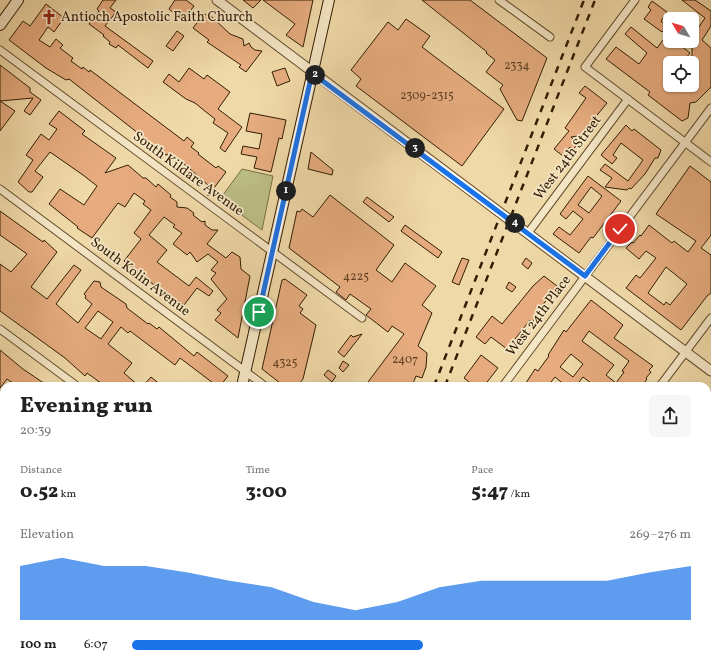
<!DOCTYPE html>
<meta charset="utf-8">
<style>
:root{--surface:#fff;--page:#f6f6f6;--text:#222;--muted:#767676;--accent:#1a73e8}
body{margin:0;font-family:Vollkorn,serif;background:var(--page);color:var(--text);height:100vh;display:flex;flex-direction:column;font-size:15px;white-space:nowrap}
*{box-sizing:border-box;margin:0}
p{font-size:13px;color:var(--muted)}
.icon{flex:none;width:22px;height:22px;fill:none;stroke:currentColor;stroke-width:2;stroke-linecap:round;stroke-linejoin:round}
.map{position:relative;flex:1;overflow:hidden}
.panel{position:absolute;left:0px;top:382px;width:711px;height:286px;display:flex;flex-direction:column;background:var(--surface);border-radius:12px 12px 0 0;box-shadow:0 1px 3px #0004}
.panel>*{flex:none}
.needle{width:26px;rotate:308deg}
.tools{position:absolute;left:663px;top:12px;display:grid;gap:8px}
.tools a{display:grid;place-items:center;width:36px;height:36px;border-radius:6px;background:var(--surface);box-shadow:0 1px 3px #0004;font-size:20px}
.pin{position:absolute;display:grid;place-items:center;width:34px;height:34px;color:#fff;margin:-17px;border:2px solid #fff;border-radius:50%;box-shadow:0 1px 4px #0007}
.km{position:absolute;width:20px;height:20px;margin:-10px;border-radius:50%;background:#222;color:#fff;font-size:11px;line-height:20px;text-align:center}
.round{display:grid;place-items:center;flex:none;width:42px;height:42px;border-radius:6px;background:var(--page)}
.headline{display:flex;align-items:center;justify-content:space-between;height:68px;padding:0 20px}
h1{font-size:22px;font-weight:800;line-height:30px}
.figures{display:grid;grid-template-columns:repeat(3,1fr);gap:6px;height:68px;padding:4px 20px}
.figures div{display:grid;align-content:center}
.figures b{font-size:20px;font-weight:800}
.figures small{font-size:11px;font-weight:400}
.figures p{font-size:11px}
.chart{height:112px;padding:8px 20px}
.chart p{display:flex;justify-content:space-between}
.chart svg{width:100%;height:72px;margin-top:4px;fill:var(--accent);opacity:.7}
ul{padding:0 20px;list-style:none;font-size:13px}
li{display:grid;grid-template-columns:64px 48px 1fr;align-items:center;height:30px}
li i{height:10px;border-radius:5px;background:var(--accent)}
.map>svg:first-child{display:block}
.green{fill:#bcbe86;stroke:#786e44}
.building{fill:#e6ac7f;stroke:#331d03;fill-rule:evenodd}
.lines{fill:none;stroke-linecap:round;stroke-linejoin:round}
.minor-casing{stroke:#624c2c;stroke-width:9}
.tertiary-casing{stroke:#624c2c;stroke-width:11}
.secondary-casing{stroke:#331d03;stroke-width:12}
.minor{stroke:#f5e6c6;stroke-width:7}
.tertiary{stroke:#f5e6c6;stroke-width:9}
.secondary{stroke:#f5e6c6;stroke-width:10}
.rail{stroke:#331d03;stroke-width:2.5;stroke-dasharray:7 7;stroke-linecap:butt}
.route-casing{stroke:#fff;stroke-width:8}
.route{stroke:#1a73e8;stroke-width:5}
.labels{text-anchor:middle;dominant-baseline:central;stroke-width:3.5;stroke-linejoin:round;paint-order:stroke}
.number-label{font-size:12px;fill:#604122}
.poi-label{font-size:14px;fill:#331d03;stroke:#f5e6c6;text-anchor:start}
.street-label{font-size:14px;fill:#331d03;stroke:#f5e6c6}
</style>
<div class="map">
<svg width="711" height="668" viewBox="0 0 711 668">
<rect width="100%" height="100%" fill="#f0d9a8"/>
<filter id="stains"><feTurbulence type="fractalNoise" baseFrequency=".005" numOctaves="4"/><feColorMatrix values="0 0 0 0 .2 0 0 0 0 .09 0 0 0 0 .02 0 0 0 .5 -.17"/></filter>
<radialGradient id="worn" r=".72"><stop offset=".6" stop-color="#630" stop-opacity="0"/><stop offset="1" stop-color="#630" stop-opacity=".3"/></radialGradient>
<polygon class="green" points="242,169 273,176 262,230 220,199"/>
<g class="building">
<polygon points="103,0 116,0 110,8 116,12 105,26 153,61 148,68 118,45 116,48 109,44 110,42 103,36 104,35 89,24 99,11 97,9"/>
<polygon points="175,0 186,0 194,6 183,21 169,9"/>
<polygon points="243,0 261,0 253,8"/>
<polygon points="263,0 313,0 303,47 286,35 295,24"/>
<polygon points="422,0 470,0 547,58 522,121 517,120 500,89 503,85 486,72 495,60 486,53 487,52"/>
<polygon points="682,0 695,0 711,11 711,26 702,40 711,48 711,87 696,102 690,103 688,118 682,121 648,95 650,92 606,59 616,47 639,64 647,53 625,34 631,27 657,48 670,31 670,41 675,41 690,53 682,63 670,63 670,85 692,85 692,74 699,66 692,60 692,37 705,18"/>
<polygon points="652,1 667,12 661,21 667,26 662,32 644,19 651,10 648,7"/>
<polygon points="46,4 64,18 54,32 48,27 39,40 50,47 56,39 63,45 60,48 73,58 71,61 82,69 83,67 89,72 90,70 184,141 187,137 194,143 191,147 199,153 198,154 216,168 218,166 226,172 208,196 209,186 190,169 171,154 166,155 69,79 66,80 46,68 9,40 23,21 30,26"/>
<polygon points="204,14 212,17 230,34 243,39 244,46 249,43 251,47 255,50 262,51 246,72 239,67 241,65 207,42 209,40 193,28"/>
<polygon points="406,19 430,36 422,47 504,109 462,166 356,86 361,79 351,70 388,22 398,30"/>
<polygon points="177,31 184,36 173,51 166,46"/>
<polygon points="0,65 30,88 30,92 41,100 30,115 24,111 33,98 0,101 15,111 0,131"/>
<polygon points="189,68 204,79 207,75 230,92 218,109 242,127 225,152 220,148 228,133 213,123 215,119 206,112 195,103 186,99 163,82 169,74 179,82"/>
<polygon points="285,68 290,81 277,86 272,72"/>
<polygon points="585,86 607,103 584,131 585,135 571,137 578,143 573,150 570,147 563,156 554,149 569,131 565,128 586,98 579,93"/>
<polygon points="59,111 85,131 82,134 116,158 105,173 128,165 143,178 146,178 156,187 158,184 171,195 170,197 177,202 177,207 187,208 194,213 193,215 202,222 205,221 205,225 212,230 218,230 207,244 226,258 232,252 240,257 241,269 250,276 238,338 215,320 221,313 217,310 227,299 211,279 216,273 211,270 218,262 208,254 197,262 190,252 187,255 173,244 182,233 173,227 175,225 164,217 149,235 167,250 157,262 189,286 196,277 213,291 209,296 197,288 184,305 147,280 148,279 124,261 141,239 134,233 151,210 143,204 145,201 134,193 125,207 118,203 92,238 77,228 78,227 49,204 60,189 84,205 97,186 83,175 50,152 35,171 43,177 32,192 29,192 18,182 33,160 26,155 41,134 49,140 57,129 49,124"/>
<polygon points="250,113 286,120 282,139 279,138 271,172 254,168 257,157 241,154 243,146 259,149 262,134 246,131"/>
<polygon points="626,125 632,131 634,129 661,150 658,158 655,158 645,174 631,189 629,188 627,190 605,187 612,178 600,170 605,164 628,181 643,160 621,143 613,155 617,158 612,164 601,155"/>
<polygon points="311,152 333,170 332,175 308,169"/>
<path d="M690,166L711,182V235L701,248L711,255V293L707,296L681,330L626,288L636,275L640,278L656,258L646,251L639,259L626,248L632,242L633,243L640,235L641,236L649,225L672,243L674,241L688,252L696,241L656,214ZM666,267L687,284L670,305L666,302L664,305L648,293Z"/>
<path d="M588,176L621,201L593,238L591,237L579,253L553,234L559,227L570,235L583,219L573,211L566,219L560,214ZM591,187L602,196L589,213L578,205Z"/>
<polygon points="330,195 394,245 376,270 392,282 405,263 436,286 422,305 432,313 418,346 427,353 426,367 422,378 416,376 412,386 365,386 404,334 392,326 388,332 366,315 371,309 350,294 346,300 336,292 340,287 289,248 297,211 300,212 302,209 313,217"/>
<polygon points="367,197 394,217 389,222 363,202"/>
<path d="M0,211L43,242L44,240L57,252L31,287L47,299L74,265L81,270L56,304L78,323L92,304L85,298L86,296L84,294L94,281L100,282L101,287L126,304L127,308L148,324L149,323L157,329L159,327L194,356L197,352L228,376L220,386H217L180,358L175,365L130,331L128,333L121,327L108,344L132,363L124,373L139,386H105L87,373L85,376L65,358L0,311V264L11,272L27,254L0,235ZM98,311L113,322L101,339L85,328Z"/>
<polygon points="405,225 442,252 438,258 401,231"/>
<polygon points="462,258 469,260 459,285 452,282"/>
<polygon points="526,258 532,263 528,269 522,264"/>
<polygon points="544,276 557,286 542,306 544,307 532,323 530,320 512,343 516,346 511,352 491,337 485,344 476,337 492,316 502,324 533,286"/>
<polygon points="285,279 307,295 299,306 303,309 300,313 316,325 303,379 297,386 284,386 262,369 282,280"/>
<polygon points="509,282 516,287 512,292 506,288"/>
<path d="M591,300L623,325L614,338L653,366L649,370L651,372L646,378L647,379L642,386H595L583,377L576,386H566L555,377L548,386H524L535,369L538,371L549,356L548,355L564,330L566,332ZM589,331L629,361L622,371L624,372L616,383L606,375L614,365L582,341ZM571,354L583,364L573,377L560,367Z"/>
<polygon points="362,334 344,357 338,352 351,335 353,337"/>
<polygon points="0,350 23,369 48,386 17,386 7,379 0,388"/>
<polygon points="481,355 498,368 484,386 474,386 464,378"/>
<polygon points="343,361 349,365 343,372 339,368"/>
<polygon points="328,370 336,376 332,382 324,375"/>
<polygon points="151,377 162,386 143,386"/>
</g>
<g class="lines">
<defs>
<g id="minor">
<polyline points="499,0 550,37"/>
<polyline points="635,0 585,67 711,162"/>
<polyline points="0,50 362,318"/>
<polyline points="0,189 265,386"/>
<polyline points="528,233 628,99"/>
<polyline points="0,329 77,386"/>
<polyline points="503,386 711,108"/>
<polyline points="660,386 711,318"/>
<polyline points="707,535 711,529"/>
<polyline points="707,577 711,580"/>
<polyline points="0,612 4,615"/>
<polyline points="69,664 75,668"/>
<polyline points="542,664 547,668"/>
<polyline points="449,668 452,664"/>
<polyline points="607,668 610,664"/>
</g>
<g id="tertiary">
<polyline points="217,0 711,371"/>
<polyline points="0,470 4,473"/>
<polyline points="259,664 265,668"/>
</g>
<g id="secondary">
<polyline points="0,25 18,0"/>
<polyline points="242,386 329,0"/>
<polyline points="179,668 179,664"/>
</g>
</defs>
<use href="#minor" class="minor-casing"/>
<use href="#tertiary" class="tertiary-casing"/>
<use href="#secondary" class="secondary-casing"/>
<use href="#minor" class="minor"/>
<use href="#tertiary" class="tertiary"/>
<use href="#secondary" class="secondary"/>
<g class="rail">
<polyline points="434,386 584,0"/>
<polyline points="445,386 595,0"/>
<polyline points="318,668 320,664"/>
<polyline points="329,668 330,664"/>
<polyline points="340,668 342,664"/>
</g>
</g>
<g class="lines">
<defs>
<polyline id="route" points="259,312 312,73 585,276 620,229"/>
</defs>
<use href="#route" class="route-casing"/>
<use href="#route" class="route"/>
</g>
<defs>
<symbol id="church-bare" viewBox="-9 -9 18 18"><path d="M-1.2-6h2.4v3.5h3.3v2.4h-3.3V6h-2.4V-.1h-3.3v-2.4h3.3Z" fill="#8f2418" stroke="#f5e6c6" stroke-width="2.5" paint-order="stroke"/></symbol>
</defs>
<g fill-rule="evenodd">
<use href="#church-bare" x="38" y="6" width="22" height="22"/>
</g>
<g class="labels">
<g class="number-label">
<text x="517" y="66">2334</text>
<text x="427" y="96">2309-2315</text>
<text x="356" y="277">4225</text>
<text x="405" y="360">2407</text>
<text x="285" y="363">4325</text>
</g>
<g class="poi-label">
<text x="61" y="17">Antioch Apostolic Faith Church</text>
</g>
<g class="street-label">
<text transform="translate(568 158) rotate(-53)">West 24th Street</text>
<text transform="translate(188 174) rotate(36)">South Kildare Avenue</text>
<text transform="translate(140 277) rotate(37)">South Kolin Avenue</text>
<text transform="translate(539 316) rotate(-53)">West 24th Place</text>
</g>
</g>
<rect width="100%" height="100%" filter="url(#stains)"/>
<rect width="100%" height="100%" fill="url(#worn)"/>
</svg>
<div class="tools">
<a><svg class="needle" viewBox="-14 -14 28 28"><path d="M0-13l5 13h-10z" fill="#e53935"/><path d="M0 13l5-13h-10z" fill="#767676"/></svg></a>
<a><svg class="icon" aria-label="locate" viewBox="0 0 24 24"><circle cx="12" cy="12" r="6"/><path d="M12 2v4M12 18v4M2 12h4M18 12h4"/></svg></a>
</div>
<div class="pin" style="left:259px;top:312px;background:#1e9e55"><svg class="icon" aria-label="arrive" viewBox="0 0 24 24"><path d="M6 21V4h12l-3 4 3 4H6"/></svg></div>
<div class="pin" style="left:620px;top:229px;background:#d93025"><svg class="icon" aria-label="check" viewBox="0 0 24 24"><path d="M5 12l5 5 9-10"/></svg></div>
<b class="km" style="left:286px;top:191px">1</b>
<b class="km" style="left:315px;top:75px">2</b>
<b class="km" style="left:415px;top:148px">3</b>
<b class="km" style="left:515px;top:223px">4</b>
<section class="panel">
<div class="headline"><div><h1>Evening run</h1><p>20:39</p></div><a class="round"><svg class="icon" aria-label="share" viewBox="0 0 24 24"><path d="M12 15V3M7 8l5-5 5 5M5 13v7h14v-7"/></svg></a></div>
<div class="figures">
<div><p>Distance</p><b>0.52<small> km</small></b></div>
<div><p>Time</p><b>3:00</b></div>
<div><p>Pace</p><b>5:47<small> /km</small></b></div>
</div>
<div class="chart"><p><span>Elevation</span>269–276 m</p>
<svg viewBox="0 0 160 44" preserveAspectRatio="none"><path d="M0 44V11L10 6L20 11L30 11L40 15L50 20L60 24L70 33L80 38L90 33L100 24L110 20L120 20L130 20L140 20L150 15L160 11V44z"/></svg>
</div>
<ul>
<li><b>100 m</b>6:07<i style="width:52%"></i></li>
</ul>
</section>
</div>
